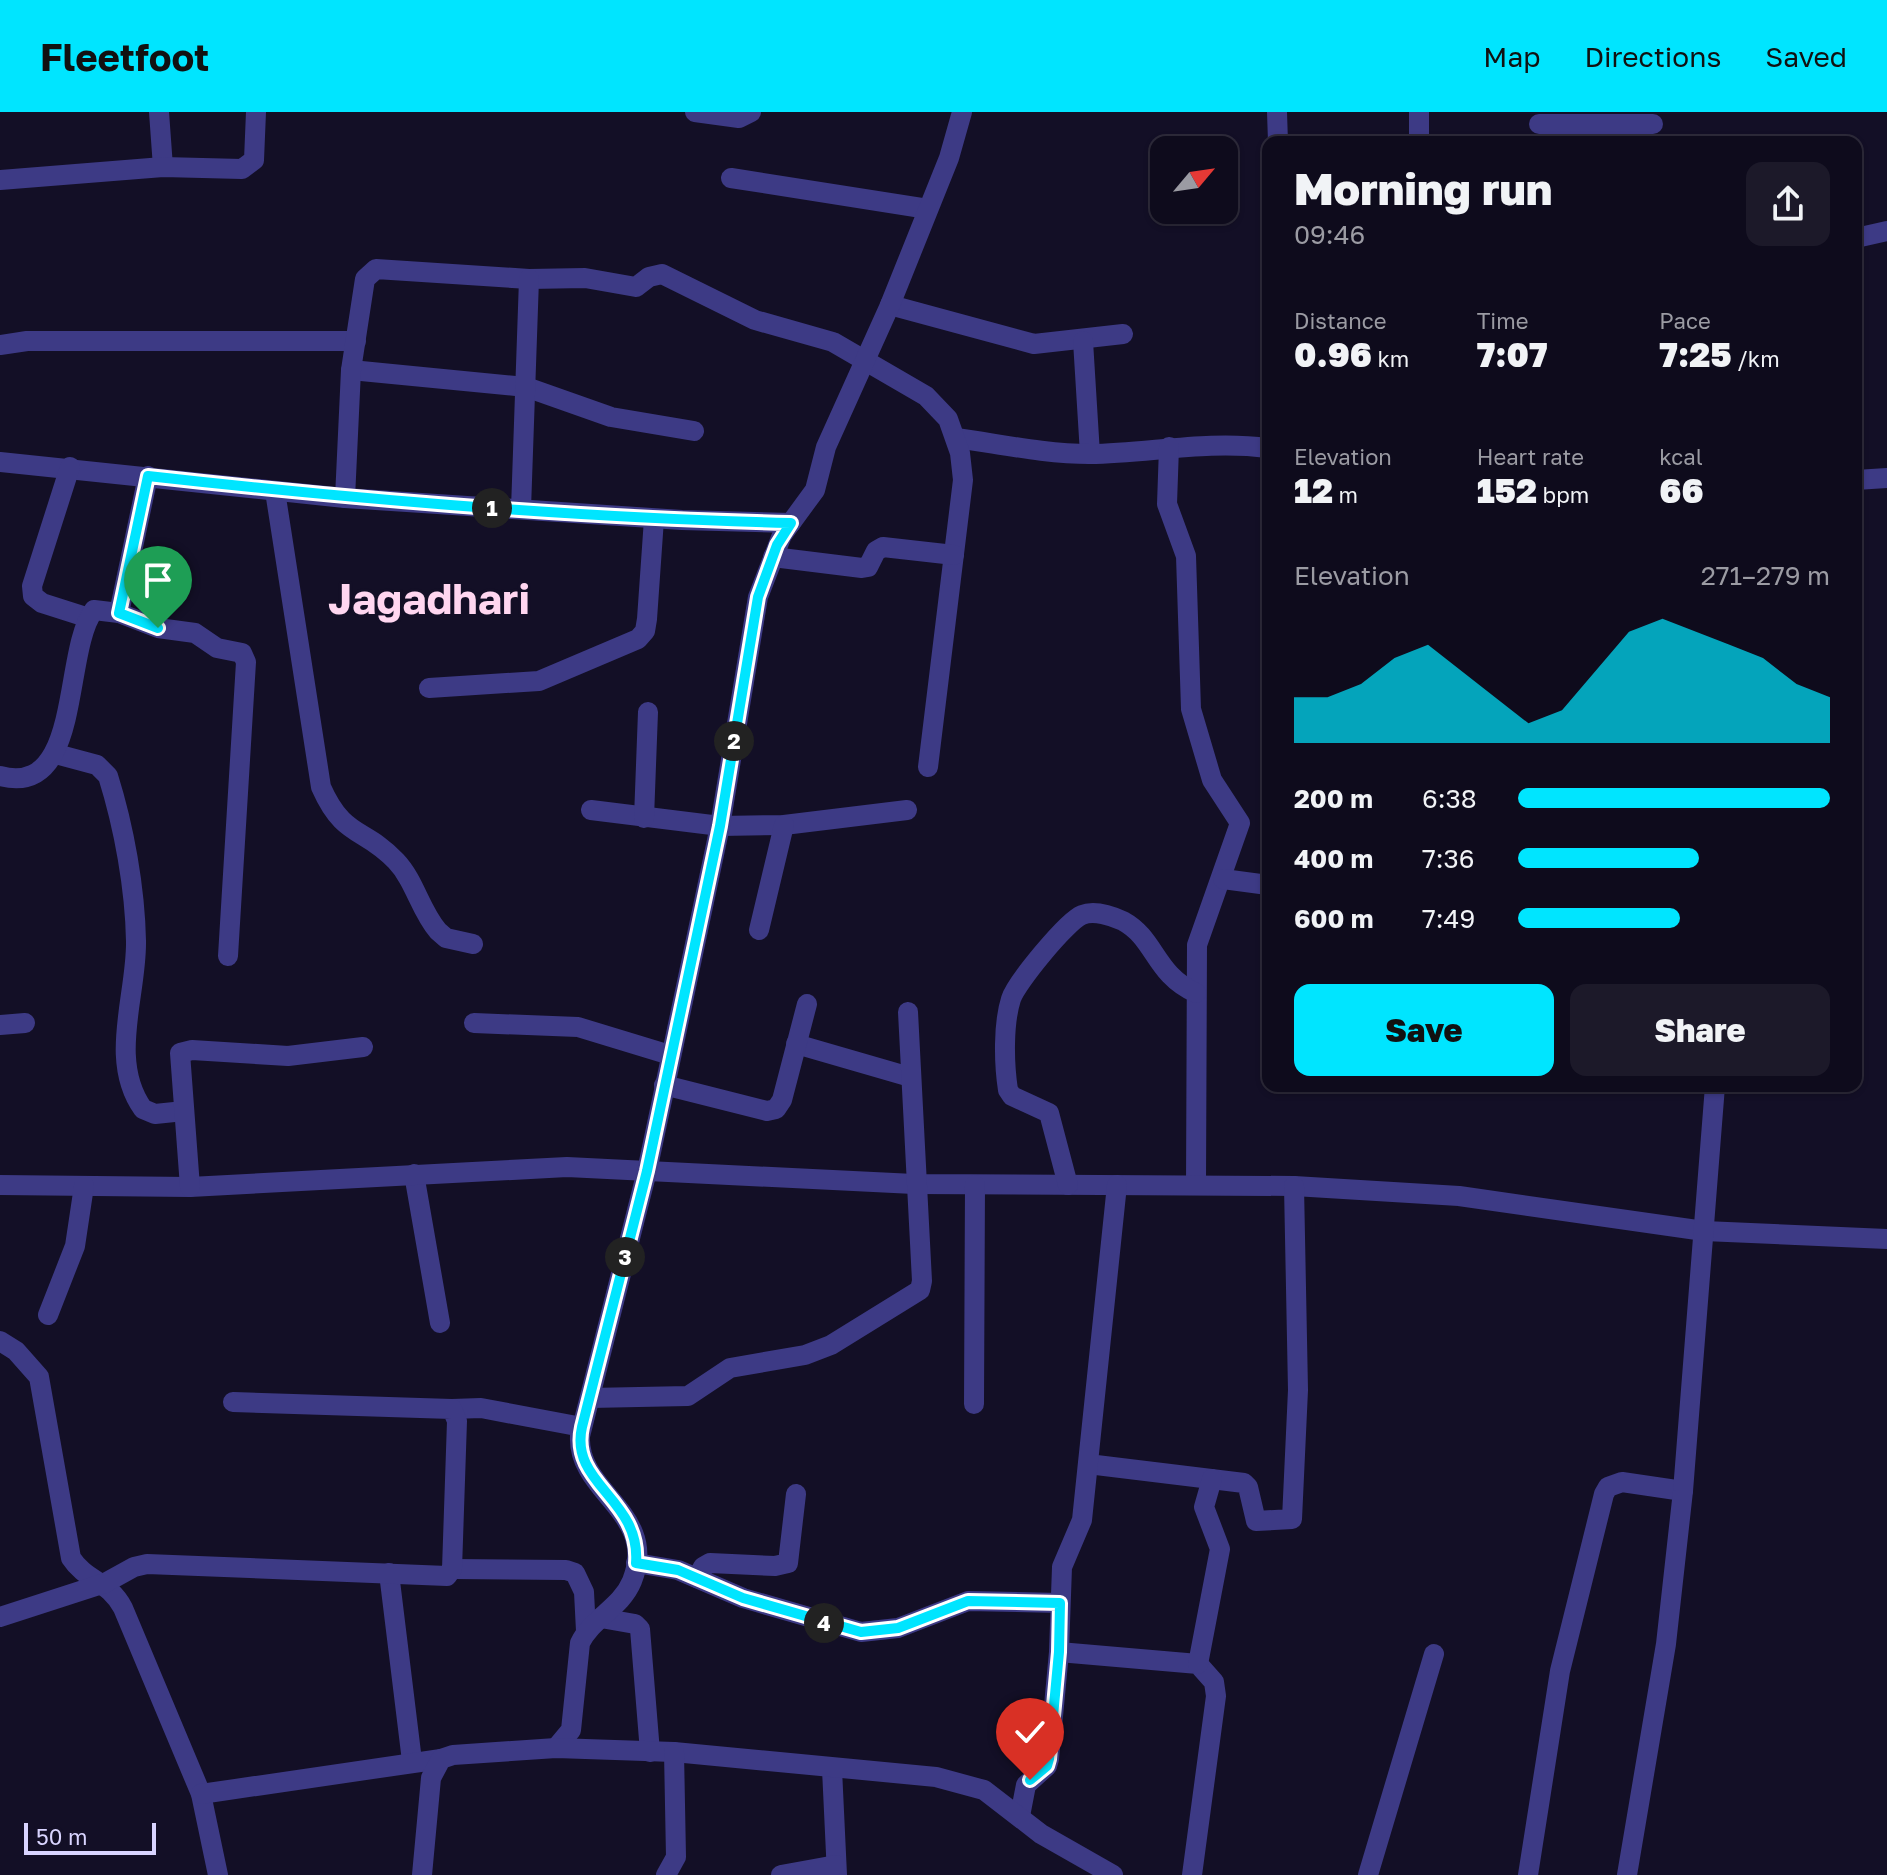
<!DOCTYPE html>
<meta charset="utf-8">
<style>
:root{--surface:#0e0b1c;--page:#1c1929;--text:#f1f3f6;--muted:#9b9ba3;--line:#2e2b3b;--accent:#00e5ff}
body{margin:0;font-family:"Golos Text",sans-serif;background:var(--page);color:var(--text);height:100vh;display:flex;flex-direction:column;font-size:30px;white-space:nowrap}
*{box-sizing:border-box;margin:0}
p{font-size:26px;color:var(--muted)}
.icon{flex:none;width:44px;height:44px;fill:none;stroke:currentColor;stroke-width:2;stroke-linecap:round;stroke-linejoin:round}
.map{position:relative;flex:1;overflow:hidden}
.drawer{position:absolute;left:1262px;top:24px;width:600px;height:956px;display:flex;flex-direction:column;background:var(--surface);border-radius:16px;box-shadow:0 2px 6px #0004,0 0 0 2px var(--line)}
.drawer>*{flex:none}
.needle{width:52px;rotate:61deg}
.buttons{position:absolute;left:1150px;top:24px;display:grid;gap:16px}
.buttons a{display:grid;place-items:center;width:88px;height:88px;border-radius:16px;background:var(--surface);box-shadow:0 2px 6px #0004,0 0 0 2px var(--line);font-size:40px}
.scale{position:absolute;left:24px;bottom:20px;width:132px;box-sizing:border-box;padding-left:8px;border:4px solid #d9d4ff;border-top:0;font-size:22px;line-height:28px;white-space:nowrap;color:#d9d4ff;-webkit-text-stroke:6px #130f26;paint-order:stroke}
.pin{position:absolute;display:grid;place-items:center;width:68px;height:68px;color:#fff;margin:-82px -34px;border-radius:50% 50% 50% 0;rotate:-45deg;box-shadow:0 0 8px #0007}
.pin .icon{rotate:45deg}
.km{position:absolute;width:40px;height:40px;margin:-20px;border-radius:50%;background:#222;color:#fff;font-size:22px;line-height:40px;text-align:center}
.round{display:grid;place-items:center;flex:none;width:84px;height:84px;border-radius:16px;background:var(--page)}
.headline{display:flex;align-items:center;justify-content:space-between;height:136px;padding:0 32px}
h1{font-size:44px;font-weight:800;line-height:60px}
.stats{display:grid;grid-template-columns:repeat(3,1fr);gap:12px;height:136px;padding:8px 32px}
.stats div{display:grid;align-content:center}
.stats b{font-size:34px;font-weight:800}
.stats small{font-size:22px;font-weight:400}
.stats p{font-size:22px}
.chart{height:224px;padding:16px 32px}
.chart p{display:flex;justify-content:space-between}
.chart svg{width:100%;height:144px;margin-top:8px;fill:var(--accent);opacity:.7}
.button{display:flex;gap:16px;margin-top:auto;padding:16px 32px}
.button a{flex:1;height:92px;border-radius:16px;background:var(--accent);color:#111;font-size:32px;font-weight:800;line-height:92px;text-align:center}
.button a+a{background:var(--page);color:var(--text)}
ul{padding:0 32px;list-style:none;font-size:26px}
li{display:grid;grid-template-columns:128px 96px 1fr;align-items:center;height:60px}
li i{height:20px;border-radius:10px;background:var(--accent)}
header{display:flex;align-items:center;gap:48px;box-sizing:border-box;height:112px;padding:0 40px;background:var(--accent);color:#111}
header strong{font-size:38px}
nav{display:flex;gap:44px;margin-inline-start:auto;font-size:28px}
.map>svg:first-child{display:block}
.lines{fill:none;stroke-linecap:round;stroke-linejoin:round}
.minor{stroke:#3d3a85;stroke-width:20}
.route-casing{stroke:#fff;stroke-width:16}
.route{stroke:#00e5ff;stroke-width:10}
.labels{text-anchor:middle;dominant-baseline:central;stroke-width:6;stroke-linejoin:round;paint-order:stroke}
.town-label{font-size:42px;font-weight:bold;fill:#ffd6f0;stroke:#130f26}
</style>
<header>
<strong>Fleetfoot</strong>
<nav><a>Map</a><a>Directions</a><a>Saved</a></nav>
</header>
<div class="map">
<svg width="1887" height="1763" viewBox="0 0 1887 1763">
<rect width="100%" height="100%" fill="#130f26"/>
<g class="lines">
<g class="minor">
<polyline points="159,0 163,55"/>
<polyline points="695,0 739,6 751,0"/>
<polyline points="1277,0 1278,30"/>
<polyline points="1419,0 1419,30"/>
<polyline points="1539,12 1653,12"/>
<polyline points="731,66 928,97"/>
<polyline points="0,68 163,55 242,57 254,48 256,0"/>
<polyline points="1856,126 1887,119"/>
<polyline points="890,193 1034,232 1123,222"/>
<polyline points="1083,229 1090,342"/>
<polyline points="0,233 27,229 356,229"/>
<polyline points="351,258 526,275 611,305 694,319"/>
<path d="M956,326C1000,332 1045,342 1090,342C1151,341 1207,328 1268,336"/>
<polyline points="1169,335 1167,392 1186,444 1191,597 1212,668 1240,711 1197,833 1196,1073"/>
<polyline points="0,350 345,386 682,408 791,411"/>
<polyline points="70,355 32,474 33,484 42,491 89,506"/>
<polyline points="1856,368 1887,366"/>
<path d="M275,379L321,675C344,727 364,715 396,749C415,769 420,798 438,819L446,826L473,832"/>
<polyline points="345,386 351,258 365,167 376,157 529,167 585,166 636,175 649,165 662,162 755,208 833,230 926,284 948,307 960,341 963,368 928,655"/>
<polyline points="521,397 529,167"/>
<polyline points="773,445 862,456 868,455 876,439 883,435 954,443"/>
<polyline points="119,501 148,364"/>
<polyline points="429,576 539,569 638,527 645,519 647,507 654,407"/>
<path d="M56,642L97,653L108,664C124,715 135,776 136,829C137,883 108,948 143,997L155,1002L184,999"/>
<path d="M0,664C83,686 62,540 94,498L119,501L158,516L195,521L217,536L242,541L246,550L228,844"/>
<polyline points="591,698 720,714 784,713 907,698"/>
<polyline points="644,706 648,600"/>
<polyline points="1223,767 1268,773"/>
<polyline points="759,818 784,713"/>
<polyline points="474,911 578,915 670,943"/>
<polyline points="0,913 25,911"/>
<polyline points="796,932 910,965"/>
<polyline points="664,973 767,999 776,997 782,988 807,892"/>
<polyline points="414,1062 440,1211"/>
<polyline points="0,1073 190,1075 567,1055 914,1072 1294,1074 1459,1084 1704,1119 1887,1127"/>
<path d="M1068,1073L1049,1001L1012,984L1008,978C1004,952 1003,912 1011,887C1016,871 1067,809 1082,803C1094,798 1112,804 1123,809C1156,827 1154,862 1196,881"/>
<polyline points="190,1075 180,941 192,938 288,944 363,935"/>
<polyline points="48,1203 75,1134 84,1074"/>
<path d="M0,1229L16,1239L39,1265L71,1446C86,1469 109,1469 123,1496L201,1682L218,1763"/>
<polyline points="590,1286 688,1284 730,1256 805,1243 831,1233 920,1178 922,1169 908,900"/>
<polyline points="974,1292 975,1073"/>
<polyline points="452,1297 481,1296 582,1315"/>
<polyline points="1088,1352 1244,1371 1248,1375 1256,1409 1292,1407 1298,1278 1294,1074"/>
<polyline points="636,1451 678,1458 743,1486 861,1520 898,1516 968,1489 1060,1491"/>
<polyline points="452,1457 566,1458 575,1461 584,1480 586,1519"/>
<polyline points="389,1461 412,1649"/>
<polyline points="697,1466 703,1455 710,1451 775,1454 788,1451 796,1382"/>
<polyline points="0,1505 105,1471 134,1455 147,1452 447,1464 452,1457 457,1309 452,1297 233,1290"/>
<polyline points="601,1506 635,1512 640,1517 650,1640"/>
<polyline points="1059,1540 1198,1552 1214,1570 1216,1584 1192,1763"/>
<polyline points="1198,1552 1220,1437 1204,1395 1212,1367"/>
<path d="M556,1636L571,1618L580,1531C592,1506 621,1496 632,1469C659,1401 577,1381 580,1324L647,1059L720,714L758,485L782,423L815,378L826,335L890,193L949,46L962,0"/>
<polyline points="832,1657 837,1763"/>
<polyline points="201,1682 441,1647"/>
<polyline points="1020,1704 1026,1673 1047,1654 1049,1647 1059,1540 1062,1455 1082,1408 1117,1073"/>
<polyline points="422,1763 431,1666 441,1647 453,1643 556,1636 674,1640 936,1665 984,1678 1041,1722 1113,1763"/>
<polyline points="666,1763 676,1745 674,1640"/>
<polyline points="781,1763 836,1753"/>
<polyline points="1368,1763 1434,1542"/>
<polyline points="1528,1763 1560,1559 1604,1382 1608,1375 1622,1370 1683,1379"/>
<polyline points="1627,1763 1666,1532 1683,1379 1715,974"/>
</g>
</g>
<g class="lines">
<defs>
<path id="route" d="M158,516L119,501L148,364C362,388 576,406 791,411L777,433L758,485L720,714L647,1059L582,1315C569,1372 641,1387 636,1451L678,1458L743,1486L861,1520L898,1516L968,1489L1060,1491L1059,1540L1049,1647L1047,1654L1030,1668"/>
</defs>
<use href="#route" class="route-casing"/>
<use href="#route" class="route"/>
</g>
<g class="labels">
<g class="town-label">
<text x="429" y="486">Jagadhari</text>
</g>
</g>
</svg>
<div class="buttons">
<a><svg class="needle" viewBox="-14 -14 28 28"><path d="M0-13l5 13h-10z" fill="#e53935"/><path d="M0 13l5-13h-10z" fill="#9b9ba3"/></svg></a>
</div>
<div class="scale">50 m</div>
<div class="pin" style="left:158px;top:516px;background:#1e9e55"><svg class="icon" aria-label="arrive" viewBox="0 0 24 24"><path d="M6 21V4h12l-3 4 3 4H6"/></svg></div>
<div class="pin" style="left:1030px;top:1668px;background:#d93025"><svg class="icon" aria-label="check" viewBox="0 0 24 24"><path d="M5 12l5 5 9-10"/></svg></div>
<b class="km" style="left:492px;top:396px">1</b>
<b class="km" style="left:734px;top:629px">2</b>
<b class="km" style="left:625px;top:1145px">3</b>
<b class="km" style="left:824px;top:1511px">4</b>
<section class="drawer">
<div class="headline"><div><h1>Morning run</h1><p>09:46</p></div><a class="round"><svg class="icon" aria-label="share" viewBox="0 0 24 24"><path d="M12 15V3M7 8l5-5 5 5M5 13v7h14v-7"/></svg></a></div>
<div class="stats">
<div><p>Distance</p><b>0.96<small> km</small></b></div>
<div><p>Time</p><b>7:07</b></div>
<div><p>Pace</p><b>7:25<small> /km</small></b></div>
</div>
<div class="stats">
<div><p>Elevation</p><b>12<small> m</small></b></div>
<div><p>Heart rate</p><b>152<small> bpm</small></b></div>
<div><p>kcal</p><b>66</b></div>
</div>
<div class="chart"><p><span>Elevation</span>271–279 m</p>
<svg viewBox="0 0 160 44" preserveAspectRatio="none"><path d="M0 44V30L10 30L20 26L30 18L40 14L50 22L60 30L70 38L80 34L90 22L100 10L110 6L120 10L130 14L140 18L150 26L160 30V44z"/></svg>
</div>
<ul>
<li><b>200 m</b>6:38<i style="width:100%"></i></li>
<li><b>400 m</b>7:36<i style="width:58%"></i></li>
<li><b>600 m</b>7:49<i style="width:52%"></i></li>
</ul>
<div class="button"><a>Save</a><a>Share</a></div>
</section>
</div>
